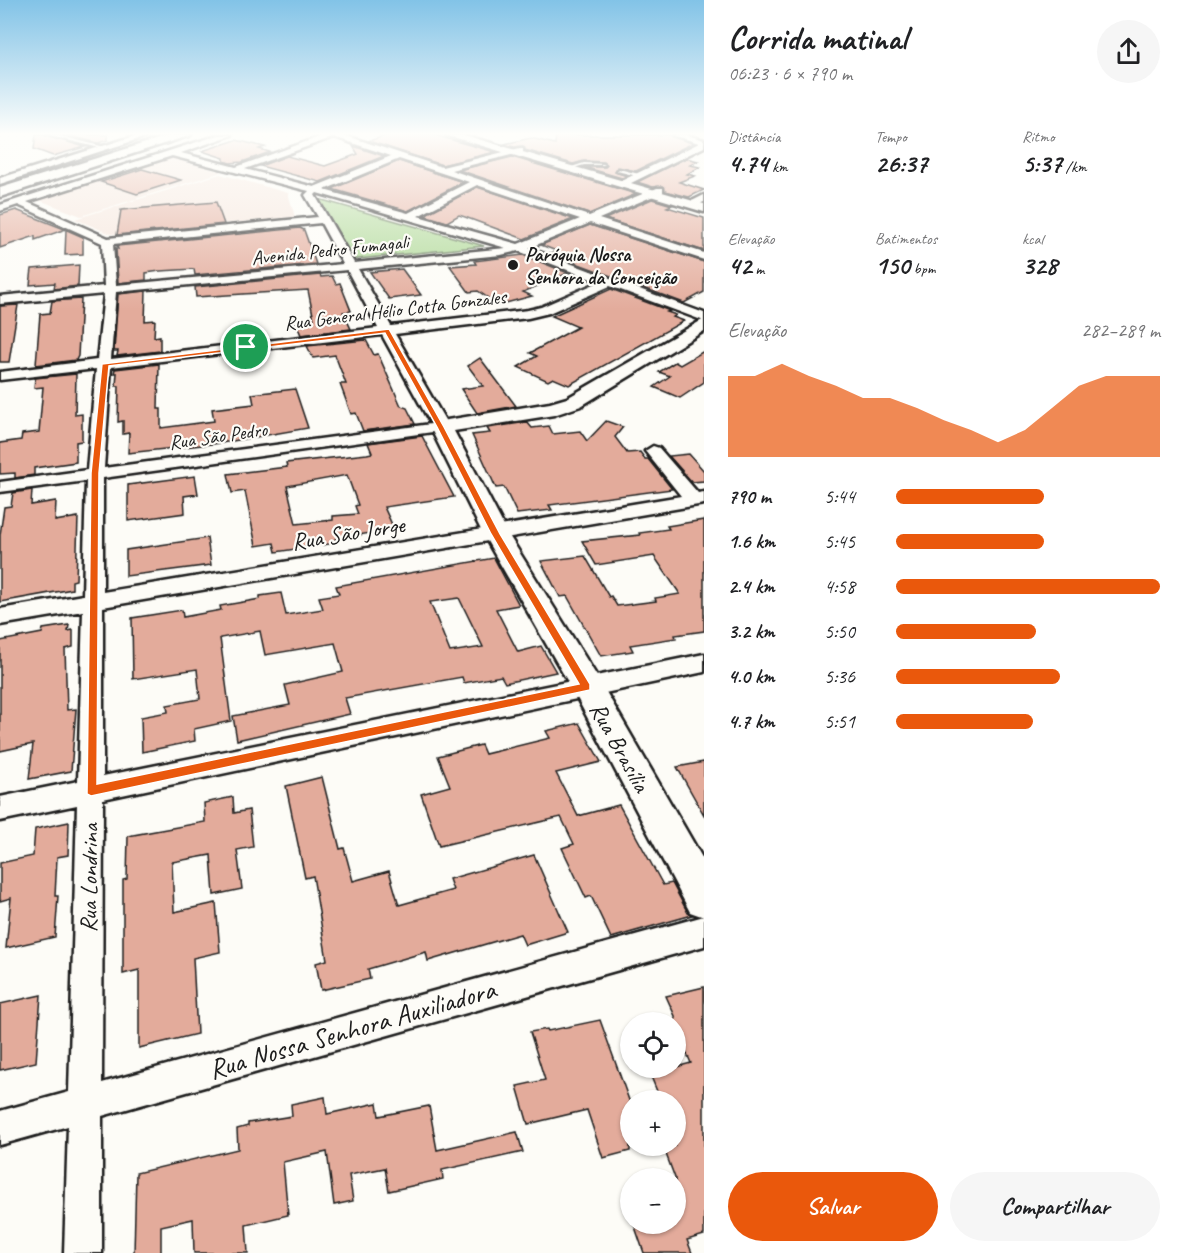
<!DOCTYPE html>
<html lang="pt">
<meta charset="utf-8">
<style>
:root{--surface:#fff;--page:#f6f6f6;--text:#202124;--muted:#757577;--accent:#ea580c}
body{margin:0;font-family:Caveat,sans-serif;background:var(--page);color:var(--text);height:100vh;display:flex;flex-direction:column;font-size:22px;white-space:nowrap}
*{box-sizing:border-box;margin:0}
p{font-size:20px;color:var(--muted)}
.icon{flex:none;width:33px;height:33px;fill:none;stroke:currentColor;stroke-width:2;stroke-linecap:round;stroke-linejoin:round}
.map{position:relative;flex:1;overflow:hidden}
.side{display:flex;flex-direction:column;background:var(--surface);width:480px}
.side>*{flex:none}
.fabs{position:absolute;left:620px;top:1012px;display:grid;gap:12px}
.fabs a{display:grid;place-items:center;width:66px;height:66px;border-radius:50%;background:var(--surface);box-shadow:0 2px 4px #0004;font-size:30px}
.pin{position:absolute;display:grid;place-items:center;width:51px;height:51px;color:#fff;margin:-26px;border:3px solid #fff;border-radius:50%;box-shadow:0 2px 6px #0007}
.round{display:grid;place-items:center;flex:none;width:63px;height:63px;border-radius:32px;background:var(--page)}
.headline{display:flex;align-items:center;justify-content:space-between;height:102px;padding:0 24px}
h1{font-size:33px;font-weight:700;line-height:45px}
.stats{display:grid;grid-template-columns:repeat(3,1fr);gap:9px;height:102px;padding:6px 24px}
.stats div{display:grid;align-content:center}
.stats b{font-size:26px;font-weight:700}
.stats small{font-size:16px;font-weight:400}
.stats p{font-size:16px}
.chart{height:168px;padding:12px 24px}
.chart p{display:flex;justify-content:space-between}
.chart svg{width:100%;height:108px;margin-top:6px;fill:var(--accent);opacity:.7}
.button{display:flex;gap:12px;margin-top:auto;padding:12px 24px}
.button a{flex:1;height:69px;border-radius:36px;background:var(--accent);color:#fff;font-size:24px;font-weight:700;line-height:69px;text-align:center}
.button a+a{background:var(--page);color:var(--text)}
ul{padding:0 24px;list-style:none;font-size:20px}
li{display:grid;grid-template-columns:96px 72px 1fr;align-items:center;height:45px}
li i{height:15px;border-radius:8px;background:var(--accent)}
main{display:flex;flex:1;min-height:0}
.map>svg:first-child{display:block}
.built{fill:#f5e4db}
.green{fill:#aed896;stroke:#657a59;stroke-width:1.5}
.building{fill:#e3ab9b;stroke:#1c1c1c;stroke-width:1.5;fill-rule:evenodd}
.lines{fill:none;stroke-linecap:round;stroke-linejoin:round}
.lane-casing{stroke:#1c1c1c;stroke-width:5}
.street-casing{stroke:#1c1c1c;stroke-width:5}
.secondary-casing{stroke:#1c1c1c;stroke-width:5}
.highway-casing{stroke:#1c1c1c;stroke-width:5}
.lane{fill:#fdfcf7;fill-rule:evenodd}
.street{fill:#fdfcf7;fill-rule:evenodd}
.secondary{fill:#fdfcf7;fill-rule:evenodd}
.highway{fill:#fdfcf7;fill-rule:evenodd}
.route{fill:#ea580c;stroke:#fff;stroke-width:1.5;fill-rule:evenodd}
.poi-dot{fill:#1c1c1c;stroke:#fdfcf7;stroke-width:2}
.labels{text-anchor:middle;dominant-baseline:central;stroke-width:4.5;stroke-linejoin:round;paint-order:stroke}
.far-street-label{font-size:20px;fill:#1c1c1c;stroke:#fdfcf7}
.far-poi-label{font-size:20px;font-weight:bold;fill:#1c1c1c;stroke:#fdfcf7;text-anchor:start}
.street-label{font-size:24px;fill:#1c1c1c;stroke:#fdfcf7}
.near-street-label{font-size:28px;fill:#1c1c1c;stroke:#fdfcf7}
</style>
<main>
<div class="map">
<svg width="704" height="1253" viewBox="0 0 704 1253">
<rect width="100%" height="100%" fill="#fdfcf7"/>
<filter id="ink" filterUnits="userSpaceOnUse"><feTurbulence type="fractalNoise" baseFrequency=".0167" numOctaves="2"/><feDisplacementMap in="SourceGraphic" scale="12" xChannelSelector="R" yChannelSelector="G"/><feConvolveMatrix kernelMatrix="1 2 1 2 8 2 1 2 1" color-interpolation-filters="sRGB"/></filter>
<g filter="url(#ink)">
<g class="built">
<polygon points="171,158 222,172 81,216 39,200"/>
<polygon points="220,174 288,193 295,217 111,234 75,219"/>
</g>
<polygon class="green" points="315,198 484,246 348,260"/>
<g class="building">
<polygon points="36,135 45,135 85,147 53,156 34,149"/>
<polygon points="66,135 108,135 108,140 98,143"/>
<polygon points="388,135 434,135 495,152 442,165 368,141"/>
<polygon points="556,135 670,135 693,143 636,171 617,167 615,172 627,176 622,178 584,167 605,167 607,165 604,162 584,161 573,164 525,150 523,146 514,147 504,144 531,138 555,144"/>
<polygon points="236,140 265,147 259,149 270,152 242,162 230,163 224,161 224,158 202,151"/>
<polygon points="353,146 384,156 320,182 260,166 287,156 325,166 358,154"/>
<polygon points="512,157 636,194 589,214 459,170"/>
<polygon points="686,158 698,161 690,165 700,167 687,174 695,176 679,182 704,190 689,197 665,191 663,186 653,187 637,182"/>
<polygon points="399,161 463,182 408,211 332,189"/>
<polygon points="142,169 181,180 137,194 101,182"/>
<polygon points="477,187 573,219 524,239 465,217 459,215 447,222 424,215"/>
<polygon points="652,199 672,205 667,207 704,218 704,251 605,219"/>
<polygon points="216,202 224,224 117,235 121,210"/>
<polygon points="16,210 67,230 83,237 83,254 65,255 66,229 35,240 35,236 0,248 0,215"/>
<polygon points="590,225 704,262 704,292 684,303 549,253 559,252 541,245"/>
<polygon points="300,228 304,230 316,264 195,275 194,269 160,271 146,273 146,280 118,283 116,248 118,249 117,246"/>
<polygon points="523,255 568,273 523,292 532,296 498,305 478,291 469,292 450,266 476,264 474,261"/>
<polygon points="79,265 78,286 54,289 55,283 30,285 32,269"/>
<polygon points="402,269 421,295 389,299 370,272"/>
<polygon points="320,275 321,277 332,276 336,284 340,283 351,311 343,312 351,329 301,335 296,323 314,320 308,290 196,297 195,287"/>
<polygon points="611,289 670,311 667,312 676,315 673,317 684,321 569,385 553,378 548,381 518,367 537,356 530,353 578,327 552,316"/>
<polygon points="146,291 145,321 155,320 154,337 160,336 160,351 117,356 118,351 114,351 118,294"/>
<polygon points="81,299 78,356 76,360 36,365 40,314 50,313 52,301"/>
<polygon points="18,305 9,362 0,362 0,306"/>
<polygon points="366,340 374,355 378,354 401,406 407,408 415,424 363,431 356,413 351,414 340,384 346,384 335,355 313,358 307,346"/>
<polygon points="704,351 704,382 680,398 654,387 670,376 659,372 675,362 680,365"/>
<polygon points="480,358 516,406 477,413 461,389 483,386 468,366"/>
<polygon points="159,364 158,409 161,409 161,428 214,421 212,409 254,404 252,394 295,389 308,428 221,443 128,453 129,433 123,434 123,421 118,422 119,386 116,386 117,373 114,373 115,369"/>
<polygon points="76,374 75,415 82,414 82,441 76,442 76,462 34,468 34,475 15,478 15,473 0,474 0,443 21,440 22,434 39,432 43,387 34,388 35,378"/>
<polygon points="606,421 623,427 615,437 627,453 640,452 645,459 648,459 672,489 549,505 552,510 517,514 504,487 496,488 472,435 490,433 487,428 527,422 532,428 549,426 553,434 580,431 587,441"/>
<path d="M422,436L454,497L384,507L394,529L335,539L336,543L276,552L274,543L256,546L245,491L232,493L228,474L287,467L286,463L367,454L372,453L368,443ZM347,475L358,505L355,506L358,514L333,516V520L296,524L287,486Z"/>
<polygon points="689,454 704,471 704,481 692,482 669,456"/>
<polygon points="195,476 198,494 184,496 185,513 128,521 128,485"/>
<polygon points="32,490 31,505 56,501 55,521 78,517 76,580 72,581 72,589 0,602 0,535 4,507 11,506 13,493"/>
<polygon points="704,520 704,631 675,635 676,638 630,645 633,651 601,656 567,596 560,597 541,561 585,556 609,597 611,596 617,606 656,601 655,598 680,594 654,556 596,565 582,541 640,535 639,533 669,529 667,526"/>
<polygon points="207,538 211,565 126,576 126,550"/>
<path d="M494,558L519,605L496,609L518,652L541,646L556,672L505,683L501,676L464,683L462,677L345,698L350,714L237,740L233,716L290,705L285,685L343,672L335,643L265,655L260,631L220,638L231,721L194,729L195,741L142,752L141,717L168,712L167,705L200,699L197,669L133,679L132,618L182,610L183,617L221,610L220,606L260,599V596L281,593L286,615L323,609L319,597L339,594L336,586ZM459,598L483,647L450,652L430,602Z"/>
<polygon points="69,625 68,631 73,630 73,647 65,649 67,710 76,709 71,771 29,779 33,744 0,751 0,641 42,633 43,629"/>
<polygon points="579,723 601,762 556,773 578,816 619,805 663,885 672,883 688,913 692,915 611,938 591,896 586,898 562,848 574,844 561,817 439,846 421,794 450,786 438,756 481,745 485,754 550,738 546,731"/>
<polygon points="704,762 704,815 677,767"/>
<polygon points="322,777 340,849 344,848 353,881 389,871 399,905 453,890 449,879 534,855 568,932 525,945 520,934 428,961 426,952 368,969 370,979 321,990 316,963 327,960 313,876 305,878 286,786"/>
<polygon points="233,797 234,813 249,810 253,847 237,850 242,889 214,895 211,855 172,862 174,912 216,903 220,952 193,958 197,1034 139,1048 139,970 123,974 123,880 127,879 128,836 205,822 204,803"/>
<polygon points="69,822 68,855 57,857 55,896 58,896 55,937 6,948 11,898 0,901 0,863 33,856 35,829"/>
<polygon points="704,987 704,1235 687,1240 692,1253 644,1253 634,1224 675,1224 675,1178 663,1146 675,1146 675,1101 661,1101 650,1074 691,1063 675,1027 675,1016 666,996"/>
<polygon points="41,995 36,1062 0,1070 0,1004"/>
<polygon points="600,1020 630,1103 630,1151 603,1158 587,1110 528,1124 517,1086 545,1080 530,1032 547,1029 548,1031"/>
<polygon points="325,1097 327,1114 377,1103 379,1116 429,1106 437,1150 517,1132 523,1152 442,1170 443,1179 389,1191 385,1168 349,1175 353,1201 334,1205 327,1152 283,1162 288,1215 246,1225 248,1253 194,1253 193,1219 161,1226 161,1253 134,1253 136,1173 238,1149 237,1129 248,1126 248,1123 292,1116 291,1104"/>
</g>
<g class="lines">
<defs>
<g id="lane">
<polygon points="55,135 105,147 106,148 104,149 47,135"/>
<polygon points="584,163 603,164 605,165 584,165 567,170 565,169"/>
<polygon points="619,169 643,175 643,176 641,177 617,171"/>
</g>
<g id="street">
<polygon points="138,135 151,135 0,184 0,178"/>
<path d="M219,135H232L181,153L236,167L325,135H344L442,167L520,148H523V152L451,170L589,216L657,188H663V192L599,219L704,253V260L590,223L529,248L704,313V321L610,286L549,313L528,318L395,334L449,427L447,430L103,478V592L681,496L645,451L653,446L659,448L698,493L704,492V504L103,607V776L704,654V672L103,799L102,1083L704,916V946L102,1116V1253H64L68,1126L0,1145V1111L69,1092L77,805L0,821V797L78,781L83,611L0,625V609L83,595L86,481L0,492V482L87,470L96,369L0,380V372L97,360L104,294L0,304V296L104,286L102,243L18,205L0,211V205ZM334,137L391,156L314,187L245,169ZM172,156L309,191L305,195L318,217L108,238L27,202ZM399,159L469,182L408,213L324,190ZM477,185L580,219L518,244L418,216ZM317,193L506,248L354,263L315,195ZM321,223L343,264L116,285L113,244ZM518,251L599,282L541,307L528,310L391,326L358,269L501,255ZM347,270L378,328L111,359L116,292ZM382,335L431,424L104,468L111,367Z"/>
<polygon points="672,135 687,135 704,140 704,147 625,186 619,186 619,182 699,143"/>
<polygon points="704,195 704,202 691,207 686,204"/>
</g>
<g id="secondary">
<polygon points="446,135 464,135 704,204 704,212"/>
<polygon points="704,319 704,331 581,406 554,415 454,431 508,534 598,678 704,861 704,917 690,912 576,696 483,534 430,427 433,422 441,421 550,403 567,398"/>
</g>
<polygon id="highway" points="171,135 191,135 0,197 0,188"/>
</defs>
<use href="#lane" class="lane-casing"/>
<use href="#street" class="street-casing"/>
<use href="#secondary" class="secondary-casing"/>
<use href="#highway" class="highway-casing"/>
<use href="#lane" class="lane"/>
<use href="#street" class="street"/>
<use href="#secondary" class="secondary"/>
<use href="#highway" class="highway"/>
</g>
</g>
<linearGradient id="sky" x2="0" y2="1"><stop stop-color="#82c3e7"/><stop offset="0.43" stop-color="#fefefb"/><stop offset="1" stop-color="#fefefb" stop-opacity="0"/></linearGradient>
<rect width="704" height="311" fill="url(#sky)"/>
<path class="route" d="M389,329L444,427L500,534L590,684V690L91,796L87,794L91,473L102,364ZM385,333L437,427L491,534L579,684L97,784L99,473L109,366Z"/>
<circle class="poi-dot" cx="513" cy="265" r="6"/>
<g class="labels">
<g class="far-street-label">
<text transform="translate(330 250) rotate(-6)">Avenida Pedro Fumagali</text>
<text transform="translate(395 310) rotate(-7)">Rua General Hélio Cotta Gonzales</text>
<text transform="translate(218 436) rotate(-8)">Rua São Pedro</text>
</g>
<g class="far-poi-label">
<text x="525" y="254">Paróquia Nossa<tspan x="525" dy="23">Senhora da Conceição</tspan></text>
</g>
<g class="street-label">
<text transform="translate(348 533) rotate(-9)">Rua São Jorge</text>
<text transform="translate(620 747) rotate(61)">Rua Brasília</text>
<text transform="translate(89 878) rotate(-89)">Rua Londrina</text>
</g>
<g class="near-street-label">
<text transform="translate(352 1029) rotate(-16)">Rua Nossa Senhora Auxiliadora</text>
</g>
</g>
</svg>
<div class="fabs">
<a><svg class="icon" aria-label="locate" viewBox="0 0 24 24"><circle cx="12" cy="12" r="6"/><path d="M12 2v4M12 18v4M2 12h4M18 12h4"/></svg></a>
<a>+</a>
<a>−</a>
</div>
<div class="pin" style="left:246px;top:347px;background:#1e9e55"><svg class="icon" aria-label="arrive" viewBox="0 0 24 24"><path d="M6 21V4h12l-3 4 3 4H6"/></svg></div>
</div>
<section class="side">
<div class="headline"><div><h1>Corrida matinal</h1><p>06:23 · 6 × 790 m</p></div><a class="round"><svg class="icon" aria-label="share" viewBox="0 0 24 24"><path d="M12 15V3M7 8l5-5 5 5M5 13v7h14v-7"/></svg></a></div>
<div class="stats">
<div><p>Distância</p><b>4.74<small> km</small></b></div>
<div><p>Tempo</p><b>26:37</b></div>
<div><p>Ritmo</p><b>5:37<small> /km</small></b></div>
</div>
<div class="stats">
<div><p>Elevação</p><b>42<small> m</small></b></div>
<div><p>Batimentos</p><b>150<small> bpm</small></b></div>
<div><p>kcal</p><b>328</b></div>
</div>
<div class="chart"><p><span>Elevação</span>282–289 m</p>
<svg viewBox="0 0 160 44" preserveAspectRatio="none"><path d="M0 44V11L10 11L20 6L30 11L40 15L50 20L60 20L70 24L80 29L90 33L100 38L110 33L120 24L130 15L140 11L150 11L160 11V44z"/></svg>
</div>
<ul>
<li><b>790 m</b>5:44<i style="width:56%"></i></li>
<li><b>1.6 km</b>5:45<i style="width:56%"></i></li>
<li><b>2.4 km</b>4:58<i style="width:100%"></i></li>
<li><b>3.2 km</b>5:50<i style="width:53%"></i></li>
<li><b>4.0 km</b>5:36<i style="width:62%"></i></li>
<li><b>4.7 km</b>5:51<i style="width:52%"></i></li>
</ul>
<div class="button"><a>Salvar</a><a>Compartilhar</a></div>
</section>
</main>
